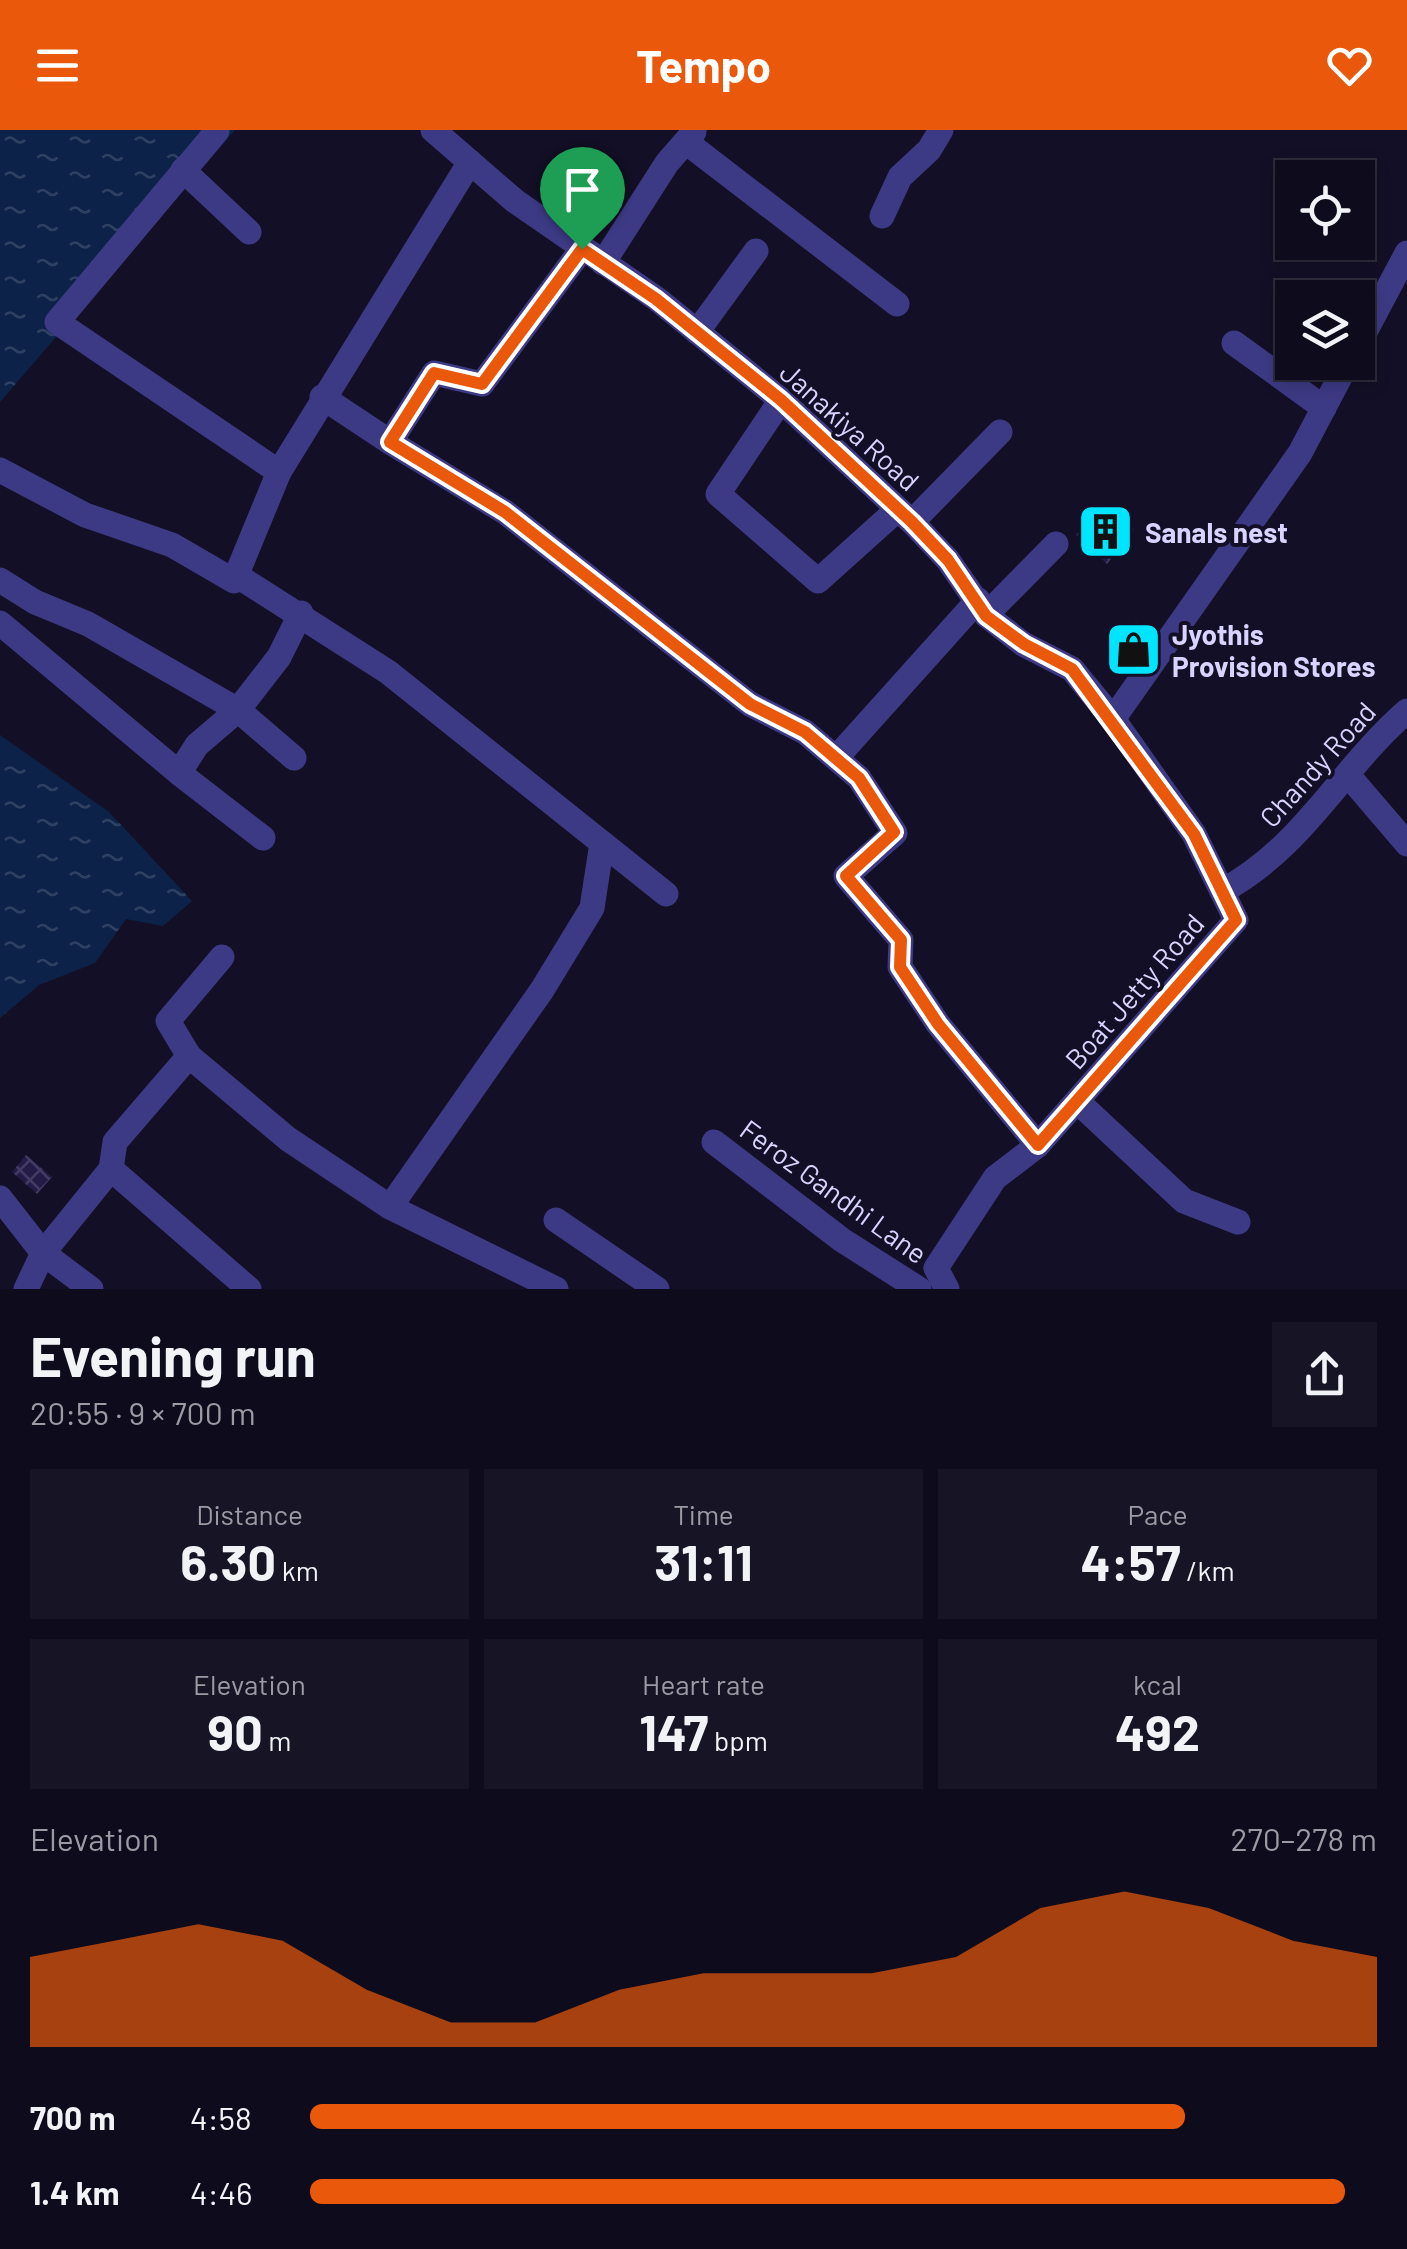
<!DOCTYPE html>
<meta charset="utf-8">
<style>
:root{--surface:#0e0b1c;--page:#171425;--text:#f1f3f6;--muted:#9b9ba3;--line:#2e2b3b;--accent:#ea580c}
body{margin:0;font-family:Barlow,sans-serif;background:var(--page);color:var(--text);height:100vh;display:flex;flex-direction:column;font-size:38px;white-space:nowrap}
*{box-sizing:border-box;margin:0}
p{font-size:32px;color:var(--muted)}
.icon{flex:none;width:55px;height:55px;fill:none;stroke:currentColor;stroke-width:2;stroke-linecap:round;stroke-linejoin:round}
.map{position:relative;height:1159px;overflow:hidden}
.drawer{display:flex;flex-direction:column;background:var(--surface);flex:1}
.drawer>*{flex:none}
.controls{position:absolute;left:1275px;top:30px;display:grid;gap:20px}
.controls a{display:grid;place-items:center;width:100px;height:100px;border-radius:0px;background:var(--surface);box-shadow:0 5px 15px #0003,0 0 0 2px var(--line);font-size:50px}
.pin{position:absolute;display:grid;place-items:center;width:85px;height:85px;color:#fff;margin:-102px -42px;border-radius:50% 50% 50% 0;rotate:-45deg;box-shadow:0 0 10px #0007}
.pin .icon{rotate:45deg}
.round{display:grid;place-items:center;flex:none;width:105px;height:105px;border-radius:0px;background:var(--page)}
.summary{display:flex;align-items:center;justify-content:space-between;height:170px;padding:0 30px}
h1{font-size:55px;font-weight:700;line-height:75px}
.stats{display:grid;grid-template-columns:repeat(3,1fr);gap:15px;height:170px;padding:10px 30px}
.stats div{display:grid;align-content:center;border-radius:0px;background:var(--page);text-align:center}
.stats b{font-size:50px;font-weight:700}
.stats small{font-size:28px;font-weight:400}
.stats p{font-size:28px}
.chart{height:280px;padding:20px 30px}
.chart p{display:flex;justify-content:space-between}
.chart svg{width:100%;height:180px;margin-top:10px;fill:var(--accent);opacity:.7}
ul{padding:0 30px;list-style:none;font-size:32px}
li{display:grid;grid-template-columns:160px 120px 1fr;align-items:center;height:75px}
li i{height:25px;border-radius:12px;background:var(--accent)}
header{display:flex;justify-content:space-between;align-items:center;height:130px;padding:0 30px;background:var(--accent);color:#fff;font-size:45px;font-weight:700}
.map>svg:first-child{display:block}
.water{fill:url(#water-ripples)}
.building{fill:url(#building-cross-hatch)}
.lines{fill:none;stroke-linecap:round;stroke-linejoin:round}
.minor{stroke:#3d3a85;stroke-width:25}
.route-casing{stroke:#fff;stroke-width:20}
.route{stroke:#ea580c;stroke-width:12}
.labels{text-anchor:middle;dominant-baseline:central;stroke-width:8;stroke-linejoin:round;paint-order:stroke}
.street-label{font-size:28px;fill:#d9d4ff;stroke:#130f26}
.poi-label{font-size:28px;font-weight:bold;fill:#d9d4ff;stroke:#130f26;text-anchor:start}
</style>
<header><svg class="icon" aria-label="menu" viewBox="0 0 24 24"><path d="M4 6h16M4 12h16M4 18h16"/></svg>Tempo<svg class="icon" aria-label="heart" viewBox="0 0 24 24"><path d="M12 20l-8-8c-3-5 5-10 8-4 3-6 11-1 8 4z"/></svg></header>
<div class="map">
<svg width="1407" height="1159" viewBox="0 0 1407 1159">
<defs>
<pattern id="water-ripples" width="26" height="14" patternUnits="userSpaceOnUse" patternTransform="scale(2.5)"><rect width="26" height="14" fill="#0c2248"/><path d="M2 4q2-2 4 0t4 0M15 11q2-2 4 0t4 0" fill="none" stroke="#2f4163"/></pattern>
<pattern id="building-cross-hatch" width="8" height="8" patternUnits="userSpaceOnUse" patternTransform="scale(2.5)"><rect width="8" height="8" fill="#241b47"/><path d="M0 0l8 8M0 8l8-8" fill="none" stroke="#433b63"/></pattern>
</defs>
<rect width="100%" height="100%" fill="#130f26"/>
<g class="water">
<polygon points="0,0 235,0 0,272"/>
<polygon points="0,605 109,682 192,771 163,796 126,789 95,833 39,855 0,888"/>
</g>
<g class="building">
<polygon points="1103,376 1134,399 1107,434 1076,405"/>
<polygon points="1136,491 1155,507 1130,547 1111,532"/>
<polygon points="26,1025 52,1047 37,1064 12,1042"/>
</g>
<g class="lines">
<g class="minor">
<polyline points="433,0 515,71 657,169 781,270 912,392 948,430 986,485 1023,514 1072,539 1113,589"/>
<polyline points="217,1 57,192 279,342 470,32"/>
<polyline points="686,12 897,174"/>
<polyline points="183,40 249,102"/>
<polyline points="882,86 900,47 929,20 941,0"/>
<polyline points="582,119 482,254 434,243 390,312 505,382 750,574 805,602 859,648 895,703 846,746 901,810 900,837 938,894 1038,1015"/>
<polyline points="603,133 667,33 694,2"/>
<polyline points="697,202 756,121"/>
<polyline points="1234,213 1324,278"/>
<polyline points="1358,215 1407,123"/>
<polyline points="322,267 390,312"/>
<polyline points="781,270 718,364 818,451 897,380"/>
<polyline points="0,340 85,385 172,415 234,451 279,342"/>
<polyline points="912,392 1000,302"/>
<polyline points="236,445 388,542 666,764"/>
<polyline points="0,450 35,472 88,494 238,580 279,527 301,483"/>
<polyline points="986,485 1056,414"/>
<polyline points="0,493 179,643 197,615 238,580 294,628"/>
<polyline points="836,628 978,470"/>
<polyline points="179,643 263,708"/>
<polyline points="1348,645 1407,714"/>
<path d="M1222,761C1304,717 1340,639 1407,581"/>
<polyline points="189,926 168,891 222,827"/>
<polyline points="1078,972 1184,1071 1238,1092"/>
<polyline points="714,1012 842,1110 919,1159"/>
<polyline points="0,1068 43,1123 26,1159"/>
<polyline points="390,1077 542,860 592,778 602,713"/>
<polyline points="556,1090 657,1159"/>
<polyline points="91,1159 43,1123 111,1039"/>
<polyline points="249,1159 111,1039 115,1012 189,926 288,1009 390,1077 556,1159"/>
<polyline points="947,1159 936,1138 995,1048 1038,1015 1236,790 1194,704 1113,589 1300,323 1348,232"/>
</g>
</g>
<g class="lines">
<defs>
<polygon id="route" points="582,119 656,169 781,270 912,392 948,430 986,486 1024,514 1072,539 1194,704 1236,790 1038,1015 938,894 900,837 901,810 846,746 894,702 859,648 805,602 750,574 505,382 390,312 434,243 482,254"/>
</defs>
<use href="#route" class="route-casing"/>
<use href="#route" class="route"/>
</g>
<defs>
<symbol id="building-square" viewBox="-11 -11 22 22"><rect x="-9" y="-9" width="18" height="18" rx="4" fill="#00e5ff" stroke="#130f26"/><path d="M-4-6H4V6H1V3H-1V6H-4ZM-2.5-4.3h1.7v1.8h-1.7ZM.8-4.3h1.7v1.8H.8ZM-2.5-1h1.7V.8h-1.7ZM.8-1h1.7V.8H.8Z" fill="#111"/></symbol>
<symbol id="shop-square" viewBox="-11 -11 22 22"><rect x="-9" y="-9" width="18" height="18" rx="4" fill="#00e5ff" stroke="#130f26"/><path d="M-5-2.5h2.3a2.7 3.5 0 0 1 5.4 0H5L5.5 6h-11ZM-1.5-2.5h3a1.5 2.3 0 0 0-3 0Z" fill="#111"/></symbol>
</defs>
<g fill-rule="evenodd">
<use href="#building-square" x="1074" y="370" width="63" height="63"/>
<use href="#shop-square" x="1102" y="488" width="63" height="63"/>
</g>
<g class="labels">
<g class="street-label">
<text transform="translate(850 296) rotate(42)">Janakiya Road</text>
<text transform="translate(1317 634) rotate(-48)">Chandy Road</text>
<text transform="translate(1134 861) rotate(-49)">Boat Jetty Road</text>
<text transform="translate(834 1061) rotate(36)">Feroz Gandhi Lane</text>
</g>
<g class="poi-label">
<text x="1145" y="402">Sanals nest</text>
<text x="1172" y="504">Jyothis<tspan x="1172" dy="32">Provision Stores</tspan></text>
</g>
</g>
</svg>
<div class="controls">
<a><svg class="icon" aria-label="locate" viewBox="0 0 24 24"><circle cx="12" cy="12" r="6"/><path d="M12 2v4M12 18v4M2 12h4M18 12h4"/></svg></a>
<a><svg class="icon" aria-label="layers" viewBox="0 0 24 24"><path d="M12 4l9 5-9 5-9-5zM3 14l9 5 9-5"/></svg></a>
</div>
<div class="pin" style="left:582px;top:119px;background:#1e9e55"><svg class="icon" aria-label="arrive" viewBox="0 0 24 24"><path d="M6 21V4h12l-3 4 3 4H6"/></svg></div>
</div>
<section class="drawer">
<div class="summary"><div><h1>Evening run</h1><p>20:55 · 9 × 700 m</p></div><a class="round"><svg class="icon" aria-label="share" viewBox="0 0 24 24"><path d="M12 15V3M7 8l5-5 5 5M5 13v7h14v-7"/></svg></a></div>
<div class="stats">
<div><p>Distance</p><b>6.30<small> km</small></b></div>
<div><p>Time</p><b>31:11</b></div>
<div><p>Pace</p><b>4:57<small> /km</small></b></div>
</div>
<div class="stats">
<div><p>Elevation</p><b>90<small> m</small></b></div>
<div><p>Heart rate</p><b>147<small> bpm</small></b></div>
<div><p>kcal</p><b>492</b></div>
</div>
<div class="chart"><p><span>Elevation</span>270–278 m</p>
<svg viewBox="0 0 160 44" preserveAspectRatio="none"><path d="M0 44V22L10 18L20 14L30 18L40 30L50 38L60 38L70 30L80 26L90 26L100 26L110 22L120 10L130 6L140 10L150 18L160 22V44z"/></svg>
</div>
<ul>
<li><b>700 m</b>4:58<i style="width:82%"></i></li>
<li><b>1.4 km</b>4:46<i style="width:97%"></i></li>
</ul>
</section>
